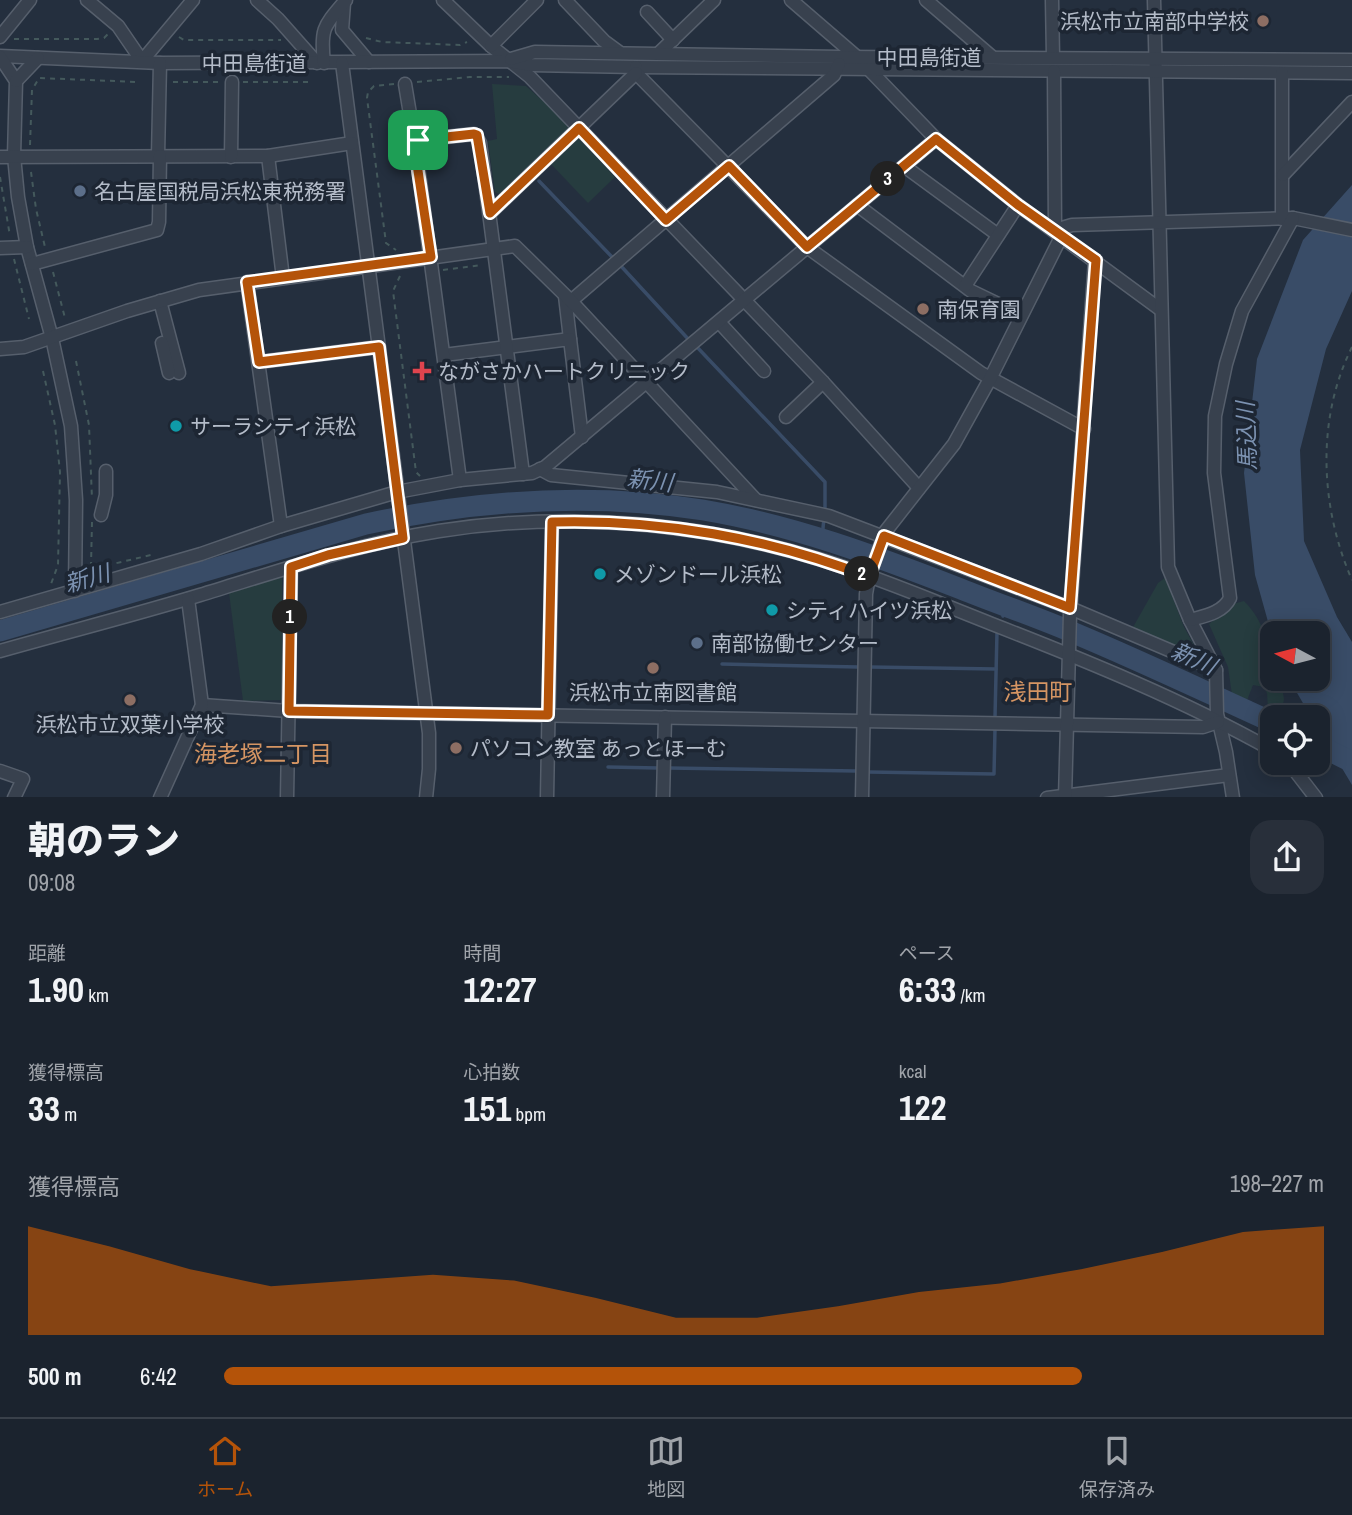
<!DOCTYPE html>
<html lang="ja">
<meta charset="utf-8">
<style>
:root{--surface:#1b232e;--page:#282f3a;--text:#f1f3f6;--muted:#a0a4aa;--line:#39404a;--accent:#b45309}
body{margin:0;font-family:"Archivo Narrow","Noto Sans JP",sans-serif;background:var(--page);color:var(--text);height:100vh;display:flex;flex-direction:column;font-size:26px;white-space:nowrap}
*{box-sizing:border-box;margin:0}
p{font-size:23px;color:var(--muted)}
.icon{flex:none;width:38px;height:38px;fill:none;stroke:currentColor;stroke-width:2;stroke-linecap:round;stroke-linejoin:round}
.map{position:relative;height:797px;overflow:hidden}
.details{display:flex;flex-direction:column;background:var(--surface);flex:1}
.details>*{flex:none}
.needle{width:46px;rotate:277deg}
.fabs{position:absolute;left:1260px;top:621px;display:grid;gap:14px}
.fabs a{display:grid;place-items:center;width:70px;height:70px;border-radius:14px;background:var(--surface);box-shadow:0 4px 18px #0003,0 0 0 2px var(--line);font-size:35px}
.pin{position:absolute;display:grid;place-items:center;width:60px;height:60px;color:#fff;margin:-30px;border-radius:14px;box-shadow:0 4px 10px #0006}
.km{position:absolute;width:35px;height:35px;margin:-18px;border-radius:50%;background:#222;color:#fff;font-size:19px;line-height:35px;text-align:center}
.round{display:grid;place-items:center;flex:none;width:74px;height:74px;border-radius:21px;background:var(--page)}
.headline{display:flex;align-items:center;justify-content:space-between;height:119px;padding:0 28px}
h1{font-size:38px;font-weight:800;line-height:52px}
.metrics{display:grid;grid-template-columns:repeat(3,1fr);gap:10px;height:119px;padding:7px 28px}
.metrics div{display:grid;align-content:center}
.metrics b{font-size:35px;font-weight:800}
.metrics small{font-size:19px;font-weight:400}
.metrics p{font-size:19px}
.chart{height:196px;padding:14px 28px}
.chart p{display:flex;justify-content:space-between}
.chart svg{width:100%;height:126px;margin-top:7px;fill:var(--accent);opacity:.7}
ul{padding:0 28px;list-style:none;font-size:23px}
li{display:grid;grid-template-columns:112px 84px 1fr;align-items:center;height:52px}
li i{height:18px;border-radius:9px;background:var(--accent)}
.menu{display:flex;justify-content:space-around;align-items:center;height:98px;border-top:2px solid var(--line);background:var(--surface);font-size:19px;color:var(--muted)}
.menu a{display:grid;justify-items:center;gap:4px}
.menu .selected{color:var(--accent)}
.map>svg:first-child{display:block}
.green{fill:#263c3f}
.water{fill:#394c67}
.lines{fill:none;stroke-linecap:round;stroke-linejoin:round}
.stream{stroke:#394c67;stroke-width:3.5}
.river{stroke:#394c67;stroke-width:21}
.minor-casing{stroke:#565f6c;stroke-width:15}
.path{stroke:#44595c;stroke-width:2;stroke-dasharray:5 5;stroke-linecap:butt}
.minor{stroke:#38414e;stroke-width:12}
.route-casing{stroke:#fff;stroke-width:14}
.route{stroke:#b45309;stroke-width:9}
.education-dot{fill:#8d6e63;stroke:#1d2633;stroke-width:2.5}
.service-dot{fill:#5c6f8a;stroke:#1d2633;stroke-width:2.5}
.health-dot{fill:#e0444e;stroke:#1d2633;stroke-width:2.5}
.culture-dot{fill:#0f9aa8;stroke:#1d2633;stroke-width:2.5}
.labels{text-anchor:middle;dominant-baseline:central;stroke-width:7;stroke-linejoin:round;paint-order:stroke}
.poi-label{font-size:21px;fill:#b4bcc9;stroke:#1d2633;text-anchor:start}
.street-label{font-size:21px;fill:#b4bcc9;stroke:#1d2633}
.water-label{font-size:23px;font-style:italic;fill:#7c92b1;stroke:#1d2633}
.neighbourhood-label{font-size:23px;fill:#d59563;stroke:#1d2633}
</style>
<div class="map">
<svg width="1352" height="798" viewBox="0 0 1352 798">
<rect width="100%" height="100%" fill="#242f3e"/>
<g class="green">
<polygon points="492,84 526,86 568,123 569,130 501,195 495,192 488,141 497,139"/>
<polygon points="578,138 615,177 588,203 551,164"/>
<polygon points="282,576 283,700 243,701 229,593"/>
<polygon points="1165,578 1184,627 1200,656 1198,658 1132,629 1158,583"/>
<path d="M1244,601C1265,622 1272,651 1272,679H1281L1284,699L1281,714L1268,710L1267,693L1264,687L1253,685L1246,703L1232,695L1228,667L1209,624L1233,604Z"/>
</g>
<polygon class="water" points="1352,185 1352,291 1326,349 1300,450 1304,541 1337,617 1352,642 1352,785 1318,728 1318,718 1311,717 1289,679 1318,679 1318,634 1272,634 1272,636 1255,575 1244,473 1257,359 1303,240"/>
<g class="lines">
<g class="stream">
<polyline points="539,181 613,258"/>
<polyline points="620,265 690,341"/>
<polyline points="696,346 825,482 825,510"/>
<polyline points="822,538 824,518"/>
<polyline points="1003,616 1006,607"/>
<polyline points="722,664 858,667"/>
<polyline points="870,667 996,669"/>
<polyline points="995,717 997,632"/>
<polyline points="608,767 658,768"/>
<polyline points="669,768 856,771"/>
<polyline points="868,772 994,774 995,729"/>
</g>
<g class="river">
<path d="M0,631L366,524C477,500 590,492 703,510C793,525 876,556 961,589C998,604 1037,617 1074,633C1141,661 1206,692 1272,722"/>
<polyline points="1318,745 1352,762"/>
</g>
<defs>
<g id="minor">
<polyline points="87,0 118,26 142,61 193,0"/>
<polyline points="257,0 278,19 317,63"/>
<polyline points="443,0 491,46 530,77 823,382 919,488"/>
<polyline points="565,0 604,41 619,52"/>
<polyline points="791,0 857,57 936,139 1018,205 1161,310"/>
<polyline points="926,0 991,56"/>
<polyline points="1052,0 1053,57"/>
<polyline points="1154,0 1168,567 1190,620 1216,670 1217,714 1226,752 1233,798"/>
<polyline points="344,3 342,30 369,62"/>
<polyline points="647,12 673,40"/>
<polyline points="0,37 30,0"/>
<polyline points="491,46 537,0"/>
<polyline points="658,54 714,0"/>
<polyline points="0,56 160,63 508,61 531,65 636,67 1352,73"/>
<polyline points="0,57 16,81 14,156 18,197 27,247 52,338 71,426 76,500 75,591"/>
<polyline points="511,59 535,52 841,57 1352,60"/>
<path d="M324,63C320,28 324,26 346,0"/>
<polyline points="342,63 429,733 429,769 426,798"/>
<polyline points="636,67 636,73 807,247 981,373 1084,429"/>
<polyline points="1054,71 1055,230 1072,225 1293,218 1352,230"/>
<polyline points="1282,73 1282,219"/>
<polyline points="16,81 38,58"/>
<polyline points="405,84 415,144"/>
<polyline points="158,156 160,63"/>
<polyline points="268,156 283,278"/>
<polyline points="0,157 268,156 352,143"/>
<polyline points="231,157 232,82"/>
<polyline points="904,166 998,235"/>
<polyline points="1283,175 1352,102"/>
<polyline points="857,205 971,291 1021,315"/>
<polyline points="490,213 636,73"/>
<polyline points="0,248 27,247"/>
<polyline points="32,264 157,230 159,222 160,156"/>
<polyline points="247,282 281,526"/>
<polyline points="965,286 1018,205"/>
<polyline points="565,296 570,339"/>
<polyline points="160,301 179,373"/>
<polyline points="571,301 834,75 839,64"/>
<polyline points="719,322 764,371"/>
<polyline points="162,343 169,373"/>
<polyline points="0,349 24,347 127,311 199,290 515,246 571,301 756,500"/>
<polyline points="444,355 570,339 582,437"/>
<polyline points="259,362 379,347"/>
<polyline points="786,417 823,382"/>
<polyline points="540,469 551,475 717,492 829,516 1070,608 1216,670"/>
<polyline points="460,480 415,144 418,140 474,134 480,143 523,474"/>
<polyline points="101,515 106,495 106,471"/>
<polyline points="0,612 201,554 281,526 397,492 460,480 532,473 545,467 936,139"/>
<path d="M1190,620C1204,616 1223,613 1230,598L1214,473L1215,416L1226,364L1242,311L1293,218"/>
<path d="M0,651C67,632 134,615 200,595C279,571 357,544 439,531C567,511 699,522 822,560C880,578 936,602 992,624C1087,661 1183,700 1272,750"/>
<polyline points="202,705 289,711 1203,727 1218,722"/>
<polyline points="1289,763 1316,798"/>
<polyline points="0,771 23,779 14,798"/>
<polyline points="160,798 202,705 188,599"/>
<polyline points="287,798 291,567"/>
<polyline points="547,798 552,522"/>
<polyline points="663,798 665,717"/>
<polyline points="862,798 866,594 869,577 885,532 954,444 990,379 1062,235"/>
<polyline points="1047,798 1229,775"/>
<polyline points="1065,798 1070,614 1095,260"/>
</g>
</defs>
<use href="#minor" class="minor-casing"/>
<g class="path">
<polyline points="179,37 184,40 281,40"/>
<polyline points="366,38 382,42 460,45 467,42"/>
<polyline points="14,39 97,39 104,38 108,34"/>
<polyline points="173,82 220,82"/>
<polyline points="243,82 309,82"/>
<polyline points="417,82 470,77 509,77"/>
<polyline points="394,84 374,86 368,92 367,98 386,243 396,250"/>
<polyline points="30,145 32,90 39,78 138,82"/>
<polyline points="31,172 36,209 45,247"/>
<polyline points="0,177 10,236"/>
<polyline points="14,259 29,319"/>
<polyline points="443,270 482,265"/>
<polyline points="53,272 65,318"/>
<polyline points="400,276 393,291 416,472 420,476"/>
<path d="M1352,347C1316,419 1320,507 1352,580"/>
<polyline points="76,361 89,425 92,499"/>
<polyline points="43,371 55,425 60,472 58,565 51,584"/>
<polyline points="92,522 91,566 100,567 155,554"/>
</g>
<use href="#minor" class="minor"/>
</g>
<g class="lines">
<defs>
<path id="route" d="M579,128L666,220L729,166L807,247L936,139L1018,205L1096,260L1070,608L884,536L869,577C769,538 659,519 552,522L548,715L289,711L291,567L328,555L403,538L379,347L259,362L247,282L431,257L415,151V144L418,140L474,134L477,135L490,213Z"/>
</defs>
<use href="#route" class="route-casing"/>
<use href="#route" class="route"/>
</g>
<g class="education-dot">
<circle cx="1263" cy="21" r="7"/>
<circle cx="923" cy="309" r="7"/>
<circle cx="653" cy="668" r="7"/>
<circle cx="130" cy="700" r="7"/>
<circle cx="456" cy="748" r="7"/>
</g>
<g class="service-dot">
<circle cx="80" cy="191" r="7"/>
<circle cx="697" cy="643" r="7"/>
</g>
<path class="health-dot" d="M418.5 360.5h7v7h7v7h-7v7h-7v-7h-7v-7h7z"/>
<g class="culture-dot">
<circle cx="176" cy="426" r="7"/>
<circle cx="600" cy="574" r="7"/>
<circle cx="772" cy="610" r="7"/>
</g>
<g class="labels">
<g class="poi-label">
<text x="1249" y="21" text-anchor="end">浜松市立南部中学校</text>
<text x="94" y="191">名古屋国税局浜松東税務署</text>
<text x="937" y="309">南保育園</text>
<text x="438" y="371">ながさかハートクリニック</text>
<text x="190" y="426">サーラシティ浜松</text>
<text x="614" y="574">メゾンドール浜松</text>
<text x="786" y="610">シティハイツ浜松</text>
<text x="711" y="643">南部協働センター</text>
<text x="653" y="692" text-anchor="middle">浜松市立南図書館</text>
<text x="130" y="724" text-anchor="middle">浜松市立双葉小学校</text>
<text x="470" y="748">パソコン教室 あっとほーむ</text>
</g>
<g class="street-label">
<text x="929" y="57">中田島街道</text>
<text x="254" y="63">中田島街道</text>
</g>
<g class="water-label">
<text transform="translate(1246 436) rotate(-92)">馬込川</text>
<text transform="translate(650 480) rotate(6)">新川</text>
<text transform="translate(87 578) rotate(-16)">新川</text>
<text transform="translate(1194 658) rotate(24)">新川</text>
</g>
<g class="neighbourhood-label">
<text x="1038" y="691">浅田町</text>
<text x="263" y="753">海老塚二丁目</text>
</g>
</g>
</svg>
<div class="fabs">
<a><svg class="needle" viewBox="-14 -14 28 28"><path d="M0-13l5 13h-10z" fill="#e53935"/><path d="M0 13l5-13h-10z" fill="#a0a4aa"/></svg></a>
<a><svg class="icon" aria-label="locate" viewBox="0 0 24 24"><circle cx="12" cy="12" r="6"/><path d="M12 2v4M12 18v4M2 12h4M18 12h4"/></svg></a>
</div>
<div class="pin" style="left:418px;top:140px;background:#1e9e55"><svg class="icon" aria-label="arrive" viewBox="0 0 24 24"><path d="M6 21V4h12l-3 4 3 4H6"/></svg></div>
<b class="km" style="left:290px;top:617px">1</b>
<b class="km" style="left:862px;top:574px">2</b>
<b class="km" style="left:888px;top:179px">3</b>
</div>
<section class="details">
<div class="headline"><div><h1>朝のラン</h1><p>09:08</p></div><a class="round"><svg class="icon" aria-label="share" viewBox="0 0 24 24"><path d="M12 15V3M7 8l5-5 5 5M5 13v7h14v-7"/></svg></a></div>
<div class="metrics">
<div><p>距離</p><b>1.90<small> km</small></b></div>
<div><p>時間</p><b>12:27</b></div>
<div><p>ペース</p><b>6:33<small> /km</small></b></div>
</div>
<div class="metrics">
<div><p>獲得標高</p><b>33<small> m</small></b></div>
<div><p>心拍数</p><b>151<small> bpm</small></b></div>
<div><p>kcal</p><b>122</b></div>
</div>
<div class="chart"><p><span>獲得標高</span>198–227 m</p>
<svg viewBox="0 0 160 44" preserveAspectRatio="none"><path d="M0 44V6L10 13L20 21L30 27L40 25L50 23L60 25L70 31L80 38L90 38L100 34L110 29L120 26L130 21L140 15L150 8L160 6V44z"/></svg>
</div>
<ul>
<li><b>500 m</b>6:42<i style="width:78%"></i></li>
</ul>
</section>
<nav class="menu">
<a class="selected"><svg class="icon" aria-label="home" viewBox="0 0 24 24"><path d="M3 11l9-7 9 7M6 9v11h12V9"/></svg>ホーム</a>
<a><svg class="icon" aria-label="map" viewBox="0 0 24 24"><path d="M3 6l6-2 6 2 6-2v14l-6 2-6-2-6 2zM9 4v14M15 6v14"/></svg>地図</a>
<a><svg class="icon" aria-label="saved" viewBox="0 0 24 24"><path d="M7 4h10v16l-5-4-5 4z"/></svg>保存済み</a>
</nav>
